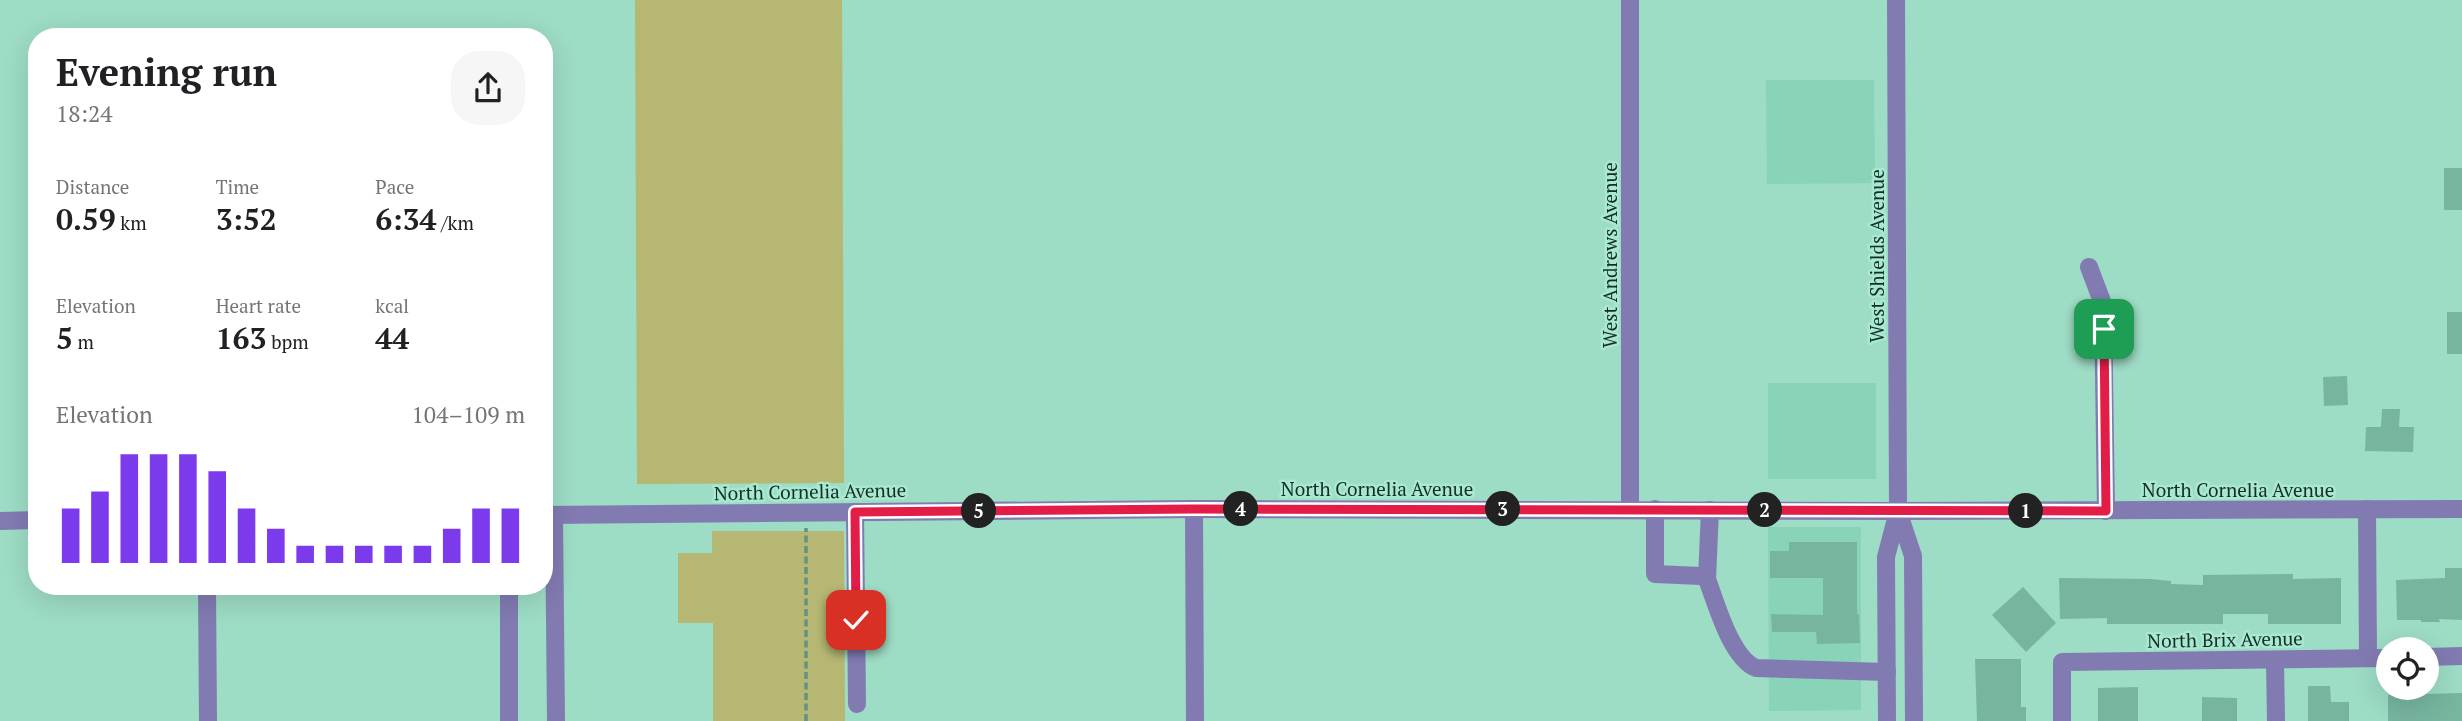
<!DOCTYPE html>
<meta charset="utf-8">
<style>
:root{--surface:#fff;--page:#f6f6f6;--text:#202124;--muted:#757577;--accent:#7c3aed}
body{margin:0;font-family:"PT Serif",serif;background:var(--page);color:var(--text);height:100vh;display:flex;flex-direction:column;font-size:26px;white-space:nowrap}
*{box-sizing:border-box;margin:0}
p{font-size:23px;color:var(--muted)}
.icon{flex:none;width:38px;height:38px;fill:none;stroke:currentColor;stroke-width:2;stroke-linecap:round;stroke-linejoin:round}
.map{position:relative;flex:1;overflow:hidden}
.sheet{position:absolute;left:28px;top:28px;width:525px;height:567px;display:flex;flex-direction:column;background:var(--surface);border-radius:28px;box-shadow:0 7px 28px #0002}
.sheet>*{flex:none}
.tools{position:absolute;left:2376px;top:637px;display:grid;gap:14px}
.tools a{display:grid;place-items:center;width:63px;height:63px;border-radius:50%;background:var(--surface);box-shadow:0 7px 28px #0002;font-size:35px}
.pin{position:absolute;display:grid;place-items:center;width:60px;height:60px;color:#fff;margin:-30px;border-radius:14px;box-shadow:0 4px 10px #0006}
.km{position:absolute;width:35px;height:35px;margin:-18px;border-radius:50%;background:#222;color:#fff;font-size:19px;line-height:35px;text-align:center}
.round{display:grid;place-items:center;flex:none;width:74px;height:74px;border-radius:28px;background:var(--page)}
.overview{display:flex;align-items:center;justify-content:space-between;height:119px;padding:0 28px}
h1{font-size:38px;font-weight:700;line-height:52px}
.stats{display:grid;grid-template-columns:repeat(3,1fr);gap:10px;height:119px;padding:7px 28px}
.stats div{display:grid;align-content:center}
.stats b{font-size:30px;font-weight:700}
.stats small{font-size:19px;font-weight:400}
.stats p{font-size:19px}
.chart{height:196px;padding:14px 28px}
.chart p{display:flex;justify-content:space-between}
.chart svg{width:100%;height:126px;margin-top:7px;stroke:var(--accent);stroke-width:6}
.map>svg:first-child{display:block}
.built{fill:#89d3b8}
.green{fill:#b5b773}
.building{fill:#77b59f}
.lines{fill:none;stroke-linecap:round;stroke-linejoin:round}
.path{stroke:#639282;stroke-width:3.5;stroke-dasharray:7 3.5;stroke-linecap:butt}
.minor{stroke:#827bb2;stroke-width:18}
.route-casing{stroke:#fff;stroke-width:14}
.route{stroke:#e11d48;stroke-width:9}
.labels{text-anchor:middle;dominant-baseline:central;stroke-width:5;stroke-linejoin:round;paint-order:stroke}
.street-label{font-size:19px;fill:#132d25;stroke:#a9e9d1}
</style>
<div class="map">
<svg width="2462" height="721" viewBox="0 0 2462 721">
<rect width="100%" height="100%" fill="#9ddcc5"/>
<g class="built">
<polygon points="1766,80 1874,80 1875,183 1767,184"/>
<rect x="1768" y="383" width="108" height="96"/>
<polygon points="1768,527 1861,527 1861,710 1769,711"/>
</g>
<g class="green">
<polygon points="635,0 842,0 844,483 637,484"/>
<polygon points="712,531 844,531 845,721 713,721 713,623 678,623 678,553 712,553"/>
</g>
<g class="building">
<rect x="2444" y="168" width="18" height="42"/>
<rect x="2447" y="312" width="15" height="42"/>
<polygon points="2347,376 2348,405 2324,406 2323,377"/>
<polygon points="2382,409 2400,409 2399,427 2414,427 2413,452 2365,451 2366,427 2381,427"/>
<polygon points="1789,542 1857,542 1857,614 1859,614 1860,643 1817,644 1816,632 1772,632 1771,614 1823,615 1823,578 1770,578 1770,551 1789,551"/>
<polygon points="2445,568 2462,568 2462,620 2439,619 2440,622 2421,622 2421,620 2397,620 2396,580 2445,578"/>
<polygon points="2293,574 2293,579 2341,578 2341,624 2268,624 2268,614 2223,614 2223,624 2107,624 2107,618 2060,619 2059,578 2150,579 2171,581 2171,584 2203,585 2203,575"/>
<polygon points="2023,587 2056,623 2026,652 1992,615"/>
<polygon points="1975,659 2021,659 2021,707 2026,707 2026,721 1977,721"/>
<polygon points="2308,686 2330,686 2331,702 2349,702 2349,721 2308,721"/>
<polygon points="2138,687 2138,721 2098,721 2098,688"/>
<polygon points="2462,693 2462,721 2388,721 2388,695"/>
<polygon points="2202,697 2237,698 2237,721 2202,721"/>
</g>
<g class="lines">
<polyline class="path" points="806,721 806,528"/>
<g class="minor">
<polyline points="2089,267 2103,304 2106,511"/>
<polyline points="1194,509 1195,721"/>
<polyline points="1630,509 1630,0"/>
<path d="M1655,509V574L1701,576L1707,579C1716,603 1731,658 1756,668L1887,672"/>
<polyline points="2367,509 2368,658"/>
<polyline points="1898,511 1913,556 1914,721"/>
<polyline points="855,512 857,704"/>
<polyline points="544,515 1194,509 1898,511 2462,509"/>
<polyline points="554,515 556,721"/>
<polyline points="0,521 37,520"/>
<polyline points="1707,579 1710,510"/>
<polyline points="207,586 208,721"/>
<polyline points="2427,657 2462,656"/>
<polyline points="2275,660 2276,721"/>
<polyline points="509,721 509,586"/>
<polyline points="1887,721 1886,557 1898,511 1896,0"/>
<polyline points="2062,721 2062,662 2389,658"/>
</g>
</g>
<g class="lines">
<defs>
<polyline id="route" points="856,620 855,512 1194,509 2106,511 2104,329"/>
</defs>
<use href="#route" class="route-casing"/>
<use href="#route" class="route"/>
</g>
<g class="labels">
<g class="street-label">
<text transform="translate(1609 255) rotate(-90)">West Andrews Avenue</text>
<text transform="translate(1876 256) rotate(-90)">West Shields Avenue</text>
<text x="1377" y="488">North Cornelia Avenue</text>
<text x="2238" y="489">North Cornelia Avenue</text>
<text transform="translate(810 491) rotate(-1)">North Cornelia Avenue</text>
<text transform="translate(2225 639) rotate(-1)">North Brix Avenue</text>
</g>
</g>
</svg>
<div class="tools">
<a><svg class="icon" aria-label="locate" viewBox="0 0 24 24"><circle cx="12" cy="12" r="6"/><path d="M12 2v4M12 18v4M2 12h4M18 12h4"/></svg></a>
</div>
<div class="pin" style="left:2104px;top:329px;background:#1e9e55"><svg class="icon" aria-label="arrive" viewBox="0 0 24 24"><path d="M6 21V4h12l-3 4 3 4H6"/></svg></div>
<div class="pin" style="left:856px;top:620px;background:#d93025"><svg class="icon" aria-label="check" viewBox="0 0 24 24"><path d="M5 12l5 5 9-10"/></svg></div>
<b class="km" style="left:2026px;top:511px">1</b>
<b class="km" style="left:1765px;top:510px">2</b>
<b class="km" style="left:1503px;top:509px">3</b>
<b class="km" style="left:1241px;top:509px">4</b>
<b class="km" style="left:979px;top:511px">5</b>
<section class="sheet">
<div class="overview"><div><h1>Evening run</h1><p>18:24</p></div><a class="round"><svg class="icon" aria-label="share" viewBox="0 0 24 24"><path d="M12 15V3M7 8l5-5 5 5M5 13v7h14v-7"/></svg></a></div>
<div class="stats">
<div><p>Distance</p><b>0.59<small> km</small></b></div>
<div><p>Time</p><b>3:52</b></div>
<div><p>Pace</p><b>6:34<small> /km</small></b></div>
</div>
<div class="stats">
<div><p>Elevation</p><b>5<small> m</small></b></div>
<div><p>Heart rate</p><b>163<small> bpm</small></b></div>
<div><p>kcal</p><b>44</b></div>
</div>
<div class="chart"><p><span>Elevation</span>104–109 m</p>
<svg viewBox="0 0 160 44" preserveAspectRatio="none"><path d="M5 44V25M15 44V19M25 44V6M35 44V6M45 44V6M55 44V12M65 44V25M75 44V32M85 44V38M95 44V38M105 44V38M115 44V38M125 44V38M135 44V32M145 44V25M155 44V25"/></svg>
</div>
</section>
</div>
